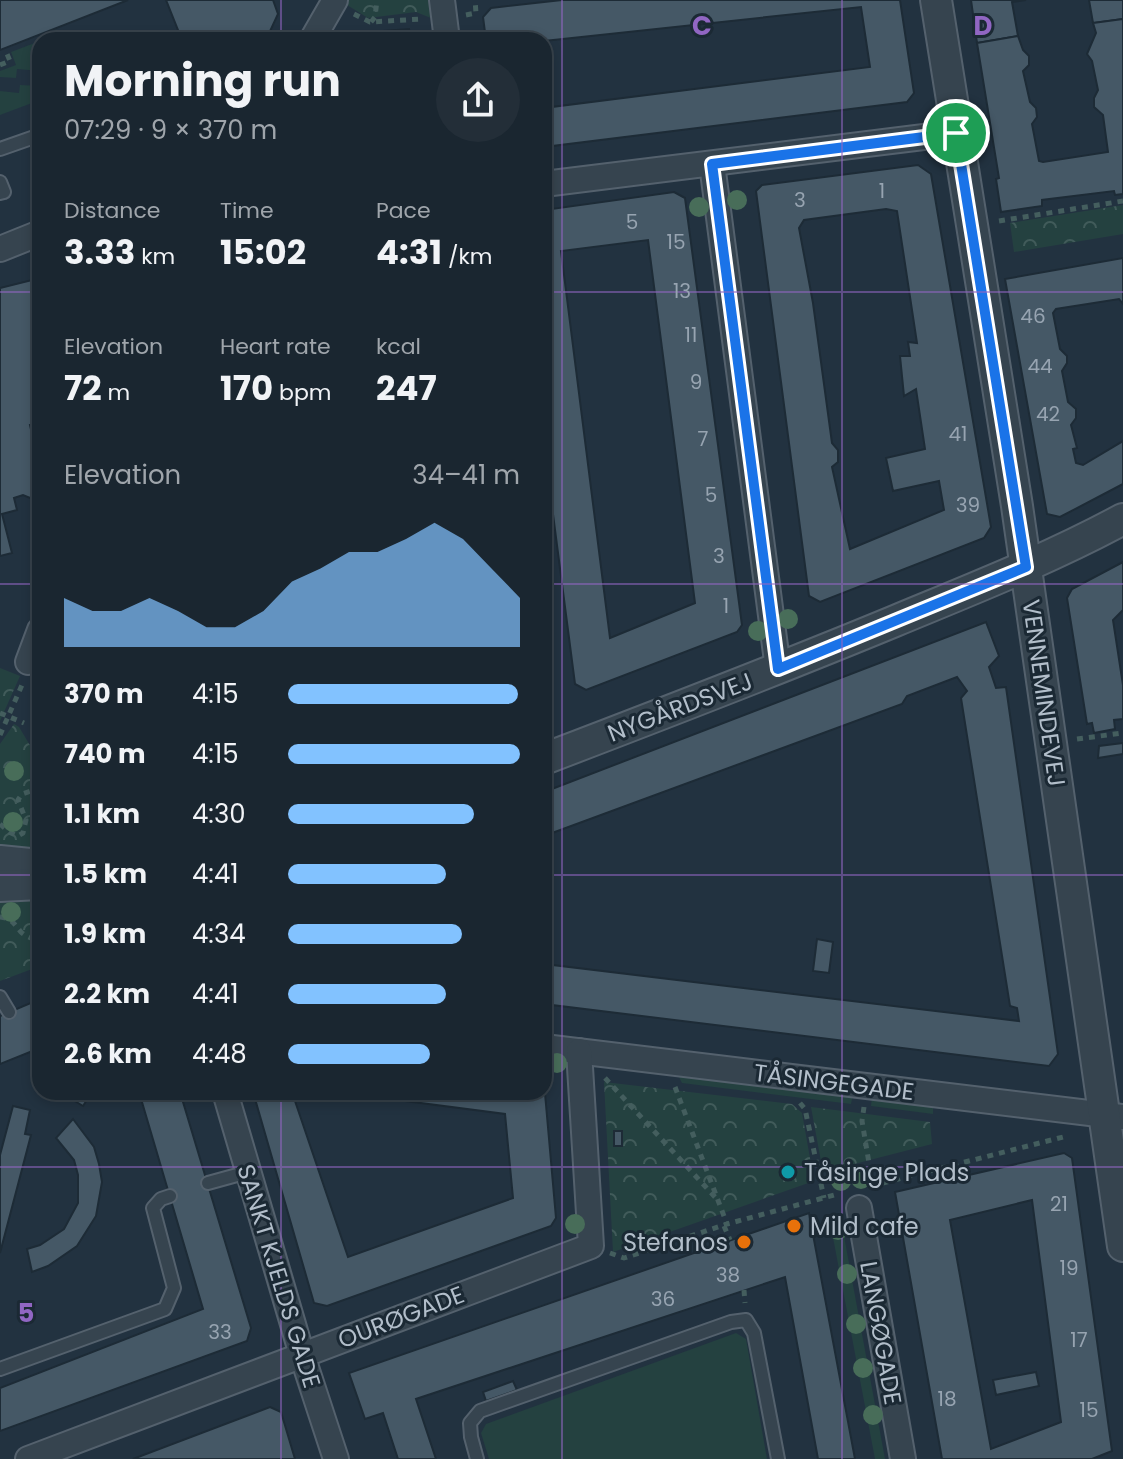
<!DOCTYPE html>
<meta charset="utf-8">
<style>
:root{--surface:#1a2630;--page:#232e38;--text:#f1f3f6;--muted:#9fa5ab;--line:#38434c;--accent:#82c2ff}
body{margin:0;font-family:Poppins,sans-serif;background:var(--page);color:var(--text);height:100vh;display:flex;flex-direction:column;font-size:30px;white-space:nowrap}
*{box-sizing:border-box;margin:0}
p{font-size:26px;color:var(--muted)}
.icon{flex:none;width:44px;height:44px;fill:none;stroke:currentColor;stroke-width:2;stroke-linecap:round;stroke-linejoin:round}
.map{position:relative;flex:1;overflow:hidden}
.side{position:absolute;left:32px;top:32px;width:520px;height:1068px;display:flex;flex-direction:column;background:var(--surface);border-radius:24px;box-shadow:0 4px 12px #0003,0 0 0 2px var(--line)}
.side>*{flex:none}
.pin{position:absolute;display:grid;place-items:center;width:68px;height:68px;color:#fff;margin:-34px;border:4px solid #fff;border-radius:50%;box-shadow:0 2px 8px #0007}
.round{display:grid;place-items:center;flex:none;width:84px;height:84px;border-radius:42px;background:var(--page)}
.overview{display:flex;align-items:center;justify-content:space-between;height:136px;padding:0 32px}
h1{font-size:44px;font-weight:700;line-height:60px}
.figures{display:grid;grid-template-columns:repeat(3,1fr);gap:12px;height:136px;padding:8px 32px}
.figures div{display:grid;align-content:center}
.figures b{font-size:34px;font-weight:700}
.figures small{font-size:22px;font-weight:400}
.figures p{font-size:22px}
.chart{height:224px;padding:16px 32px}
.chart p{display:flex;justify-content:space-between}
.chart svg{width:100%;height:144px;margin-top:8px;fill:var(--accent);opacity:.7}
ul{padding:0 32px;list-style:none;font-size:26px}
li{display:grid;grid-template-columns:128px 96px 1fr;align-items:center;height:60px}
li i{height:20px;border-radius:10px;background:var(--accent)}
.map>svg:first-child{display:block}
.green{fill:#244140}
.park{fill:url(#park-crowns)}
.building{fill:#455866;stroke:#1d2b36;stroke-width:2;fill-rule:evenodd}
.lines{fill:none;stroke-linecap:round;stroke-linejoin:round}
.service-casing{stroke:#54616d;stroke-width:16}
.minor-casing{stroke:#54616d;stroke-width:28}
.tertiary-casing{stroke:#54616d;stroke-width:34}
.path{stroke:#445e5e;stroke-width:5;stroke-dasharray:6 6;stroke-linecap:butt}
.service{stroke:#36444f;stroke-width:12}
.minor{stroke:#36444f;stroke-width:24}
.tertiary{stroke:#36444f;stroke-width:30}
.tree{fill:#486d59}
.route-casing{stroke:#fff;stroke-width:16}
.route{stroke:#1a73e8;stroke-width:10}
.grid{fill:none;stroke:#9166c3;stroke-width:2;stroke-opacity:0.55}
.culture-dot{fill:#0f9aa8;stroke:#1b2934;stroke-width:3}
.food-dot{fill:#e8710a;stroke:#1b2934;stroke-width:3}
.labels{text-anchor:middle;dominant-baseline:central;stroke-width:6;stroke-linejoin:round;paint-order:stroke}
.number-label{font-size:20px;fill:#97a4b1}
.street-label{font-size:24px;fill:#b2beca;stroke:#1b2934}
.poi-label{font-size:24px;fill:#b2beca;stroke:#1b2934;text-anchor:start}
.grid-label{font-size:26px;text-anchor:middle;font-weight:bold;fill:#9166c3;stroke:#1b2934;stroke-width:6;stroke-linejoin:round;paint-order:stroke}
</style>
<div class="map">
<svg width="1123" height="1459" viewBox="0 0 1123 1459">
<defs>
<pattern id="park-crowns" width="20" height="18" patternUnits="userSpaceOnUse" patternTransform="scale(2)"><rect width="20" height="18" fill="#244140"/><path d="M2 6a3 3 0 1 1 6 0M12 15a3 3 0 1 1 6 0" fill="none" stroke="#415b5a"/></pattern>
</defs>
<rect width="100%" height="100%" fill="#223240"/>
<g class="green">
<polygon points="40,41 40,71 17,69 16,78 0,77 0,71 16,65 11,52"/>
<polygon points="40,75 40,100 0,115 0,91 19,93 20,85 39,86"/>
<polygon points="676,1071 853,1094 851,1104 682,1083"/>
<polygon points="872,1096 933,1104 933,1114 871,1106"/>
<polygon points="842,1225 885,1459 875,1459 831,1227"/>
<polygon points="736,1333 746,1339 767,1459 489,1459 481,1433 486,1424"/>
</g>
<g class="park">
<polygon points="346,0 429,0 431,18 416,12 368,18 344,3"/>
<polygon points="1123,205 1123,234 1014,252 1010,223"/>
<polygon points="0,668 20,676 0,721"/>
<polygon points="14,724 19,727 40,762 40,847 33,848 33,855 0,853 0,744"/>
<polygon points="40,893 40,966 0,981 0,895"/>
<polygon points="604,1082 792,1104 802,1113 814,1181 613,1252"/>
<polygon points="811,1107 930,1122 932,1144 823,1172"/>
</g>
<g class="building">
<polygon points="0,0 128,0 0,50"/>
<polygon points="166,0 273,0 278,14 266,40 182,40"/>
<polygon points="562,0 900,0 914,93 907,102 544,147 544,108 870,67 861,7 544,41 486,40 483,17 491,8"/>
<polygon points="971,0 1026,0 1012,2 1018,36 977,43"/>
<polygon points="1089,0 1123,0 1123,19 1093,23"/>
<polygon points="1123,19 1123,194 1115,195 1114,191 1042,200 1042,206 1001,212 996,179 999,178 977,43 1018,36 1023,50 1029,56 1029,65 1023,71 1030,102 1036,108 1037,117 1032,124 1039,161 1043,162 1108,152 1103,115 1094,107 1094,98 1098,90 1092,61 1087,54 1096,33 1093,23"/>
<polygon points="409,29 411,40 371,40 370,32"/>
<path d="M918,165L931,174L991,527L984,538L820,602L809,596L756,191L762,185ZM886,209L897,211L917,343L908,342L910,356H900L904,396L916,389L925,449L886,458L893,491L939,481L944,510L850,549L832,467L838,462V450L832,443L813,303L799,228L804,220Z"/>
<path d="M674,192L685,198L742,625L737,632L586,690L575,684L544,445V210ZM648,240L695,603L610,638L561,251Z"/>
<polygon points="1123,258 1123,304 1119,299 1056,309 1053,313 1060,349 1067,356 1067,363 1062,371 1068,402 1076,409 1076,418 1071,425 1077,448 1073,449 1076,463 1083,465 1123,441 1123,484 1060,517 1047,514 1005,279"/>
<polygon points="40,278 40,402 32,403 34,424 30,425 38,461 40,462 40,502 23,495 14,498 17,510 2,514 12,553 0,556 0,288"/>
<polygon points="1123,562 1123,610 1113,620 1123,685 1123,719 1114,720 1115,729 1094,733 1092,723 1087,724 1067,598 1072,589"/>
<polygon points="986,622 999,656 989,667 996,688 1006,687 1058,1054 1049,1066 544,1004 544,964 1019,1021 1017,1008 1010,1006 961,698 967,691 957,677 907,696 902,704 544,836 544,792"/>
<polygon points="1123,743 1123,754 1098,758 1099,746"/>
<polygon points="817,939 833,942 829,973 813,971"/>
<polygon points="40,999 40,1048 0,1064 0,1016"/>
<polygon points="544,1082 556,1218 551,1226 327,1306 314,1303 253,1092 293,1092 296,1095 295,1101 348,1257 513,1198 505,1114 336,1092 544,1092"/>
<polygon points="60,1092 92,1092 83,1106"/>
<polygon points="139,1092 180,1092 251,1328 247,1341 0,1431 0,1388 203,1309"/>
<polygon points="13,1106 30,1110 25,1134 31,1135 0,1253 0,1155"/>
<polygon points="73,1119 94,1147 99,1164 102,1182 96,1216 77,1246 48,1266 32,1272 27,1249 40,1245 64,1229 78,1203 78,1175 74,1160 56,1138"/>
<rect x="614" y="1131" width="8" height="15"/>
<path d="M1064,1153L1072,1158L1112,1451L1092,1459H942L895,1192ZM1032,1200L1061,1422L991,1449L950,1220Z"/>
<polygon points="809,1213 855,1459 818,1459 785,1277 416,1399 436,1459 398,1459 383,1413 365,1419 349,1373"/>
<polygon points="1036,1372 1039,1386 996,1395 993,1380"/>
<polygon points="513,1381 517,1390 486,1401 483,1392"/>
<polygon points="270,1407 281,1412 295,1459 133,1459"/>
</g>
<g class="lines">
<defs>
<g id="service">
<polyline points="0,149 40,135"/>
<polyline points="0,182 4,192 0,193"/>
<polyline points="0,997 9,1012"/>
<polyline points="208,1183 248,1172"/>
<polyline points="0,1369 165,1309 174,1288 153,1208 161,1199 170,1196"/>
<polyline points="477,1459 471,1437 470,1423 480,1411 731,1322 746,1320 754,1333 778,1459"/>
</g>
<g id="minor">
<polyline points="442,0 447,40"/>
<polyline points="312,40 335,0"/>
<polyline points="712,164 778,669"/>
<polyline points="544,184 956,133"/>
<polyline points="0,249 40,233"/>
<polyline points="28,662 40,630"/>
<polyline points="544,1047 1123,1117"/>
<polyline points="225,1092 302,1355 336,1459"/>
<polyline points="859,1208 903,1459"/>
<polyline points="28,1459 591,1246 579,1051"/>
</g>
<g id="tertiary">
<polyline points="936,0 1017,506 1123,1246"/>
<path d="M544,759C662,714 779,669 895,621C972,589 1049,559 1123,519"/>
<polyline points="0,861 40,865"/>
<polyline points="0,886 40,884"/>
</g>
</defs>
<use href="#service" class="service-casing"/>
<use href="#minor" class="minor-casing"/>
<use href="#tertiary" class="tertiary-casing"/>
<g class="path">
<polyline points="354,14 370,22 422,19"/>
<polyline points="466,15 476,13 475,0"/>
<polyline points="371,22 375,17 377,0"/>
<polyline points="0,65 10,61 7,54"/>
<polyline points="999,221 1123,201"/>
<polyline points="0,713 24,723"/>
<polyline points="0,735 22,685"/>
<polyline points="1077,739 1123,733"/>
<polyline points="0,824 9,832 18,836 23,833 26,820 18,800 22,794 40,788"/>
<path d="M0,917C12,918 14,924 21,932C26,937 34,939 40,941"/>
<polyline points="605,1078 715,1197"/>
<polyline points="675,1087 727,1224"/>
<polyline points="800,1103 805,1109 824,1198"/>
<polyline points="864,1107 862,1121 873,1187"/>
<polyline points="871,1186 1067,1136"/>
<polyline points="724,1226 730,1240"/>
<polyline points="610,1253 624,1258 727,1224 838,1194"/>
<polyline points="744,1290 745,1303"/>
</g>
<use href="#service" class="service"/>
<use href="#minor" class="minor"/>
<use href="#tertiary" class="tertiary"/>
</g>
<g class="tree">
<circle cx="737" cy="200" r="10"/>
<circle cx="699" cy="207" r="10"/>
<circle cx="788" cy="619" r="10"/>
<circle cx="758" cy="631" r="10"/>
<circle cx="14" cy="771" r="10"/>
<circle cx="13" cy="822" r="10"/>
<circle cx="11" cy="912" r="10"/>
<circle cx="557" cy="1063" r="10"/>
<circle cx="861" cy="1179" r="10"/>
<circle cx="841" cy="1181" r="10"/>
<circle cx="575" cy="1224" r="10"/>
<circle cx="838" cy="1230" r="10"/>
<circle cx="847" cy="1274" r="10"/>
<circle cx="856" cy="1324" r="10"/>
<circle cx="863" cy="1368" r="10"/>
<circle cx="873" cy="1415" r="10"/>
</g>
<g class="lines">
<defs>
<polygon id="route" points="956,133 1026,567 778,669 712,164"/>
</defs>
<use href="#route" class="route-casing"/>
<use href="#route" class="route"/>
</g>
<path class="grid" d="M281,0V40M562,0V1459M842,0V1459M0,292H40M544,292H1123M0,584H40M544,584H1123M0,875H40M544,875H1123M281,1092V1459M0,1167H1123"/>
<circle class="culture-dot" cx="788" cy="1172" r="8"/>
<g class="food-dot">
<circle cx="794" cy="1226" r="8"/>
<circle cx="744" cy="1242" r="8"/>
</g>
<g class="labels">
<g class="number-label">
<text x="882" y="191">1</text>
<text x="800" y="200">3</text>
<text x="632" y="222">5</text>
<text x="676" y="242">15</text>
<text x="682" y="291">13</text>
<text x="1033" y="316">46</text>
<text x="691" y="335">11</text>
<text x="1040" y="366">44</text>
<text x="696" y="382">9</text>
<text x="1048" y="414">42</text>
<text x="958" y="434">41</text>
<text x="703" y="439">7</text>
<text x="711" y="495">5</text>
<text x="968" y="505">39</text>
<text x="719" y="556">3</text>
<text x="726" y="606">1</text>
<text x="1059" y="1204">21</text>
<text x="1069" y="1268">19</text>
<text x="728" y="1275">38</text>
<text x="663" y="1299">36</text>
<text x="220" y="1332">33</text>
<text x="1079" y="1340">17</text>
<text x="947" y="1399">18</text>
<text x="1089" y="1410">15</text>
</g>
<g class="street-label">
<text transform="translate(1044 693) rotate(82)">VENNEMINDEVEJ</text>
<text transform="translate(680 707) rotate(-21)">NYGÅRDSVEJ</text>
<text transform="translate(834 1082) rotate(7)">TÅSINGEGADE</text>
<text transform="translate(279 1276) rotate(73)">SANKT KJELDS GADE</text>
<text transform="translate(401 1317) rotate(-21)">OURØGADE</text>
<text transform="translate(881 1333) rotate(80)">LANGØGADE</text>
</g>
<g class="poi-label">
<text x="804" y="1172">Tåsinge Plads</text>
<text x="810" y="1226">Mild cafe</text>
<text x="728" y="1242" text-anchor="end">Stefanos</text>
</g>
</g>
<g class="grid-label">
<text x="702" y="35">C</text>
<text x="983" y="35">D</text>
<text x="26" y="1322">5</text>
</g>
</svg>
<div class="pin" style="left:956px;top:133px;background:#1e9e55"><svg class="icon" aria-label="arrive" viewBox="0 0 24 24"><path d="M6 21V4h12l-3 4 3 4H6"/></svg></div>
<section class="side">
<div class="overview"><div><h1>Morning run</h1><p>07:29 · 9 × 370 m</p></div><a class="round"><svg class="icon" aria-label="share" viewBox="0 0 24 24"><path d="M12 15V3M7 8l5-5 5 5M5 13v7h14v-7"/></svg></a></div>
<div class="figures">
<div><p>Distance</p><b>3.33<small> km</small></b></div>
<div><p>Time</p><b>15:02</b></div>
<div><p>Pace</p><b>4:31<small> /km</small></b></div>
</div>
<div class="figures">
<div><p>Elevation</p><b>72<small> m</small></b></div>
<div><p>Heart rate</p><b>170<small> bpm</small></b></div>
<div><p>kcal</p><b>247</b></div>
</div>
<div class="chart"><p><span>Elevation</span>34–41 m</p>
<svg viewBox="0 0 160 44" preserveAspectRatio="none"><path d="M0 44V29L10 33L20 33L30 29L40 33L50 38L60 38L70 33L80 24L90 20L100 15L110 15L120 11L130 6L140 11L150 20L160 29V44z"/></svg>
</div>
<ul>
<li><b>370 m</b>4:15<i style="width:99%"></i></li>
<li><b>740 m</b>4:15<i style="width:100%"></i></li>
<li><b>1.1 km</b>4:30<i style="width:80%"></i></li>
<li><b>1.5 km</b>4:41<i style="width:68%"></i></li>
<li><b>1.9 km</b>4:34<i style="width:75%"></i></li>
<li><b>2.2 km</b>4:41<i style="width:68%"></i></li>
<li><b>2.6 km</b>4:48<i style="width:61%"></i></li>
</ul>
</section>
</div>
